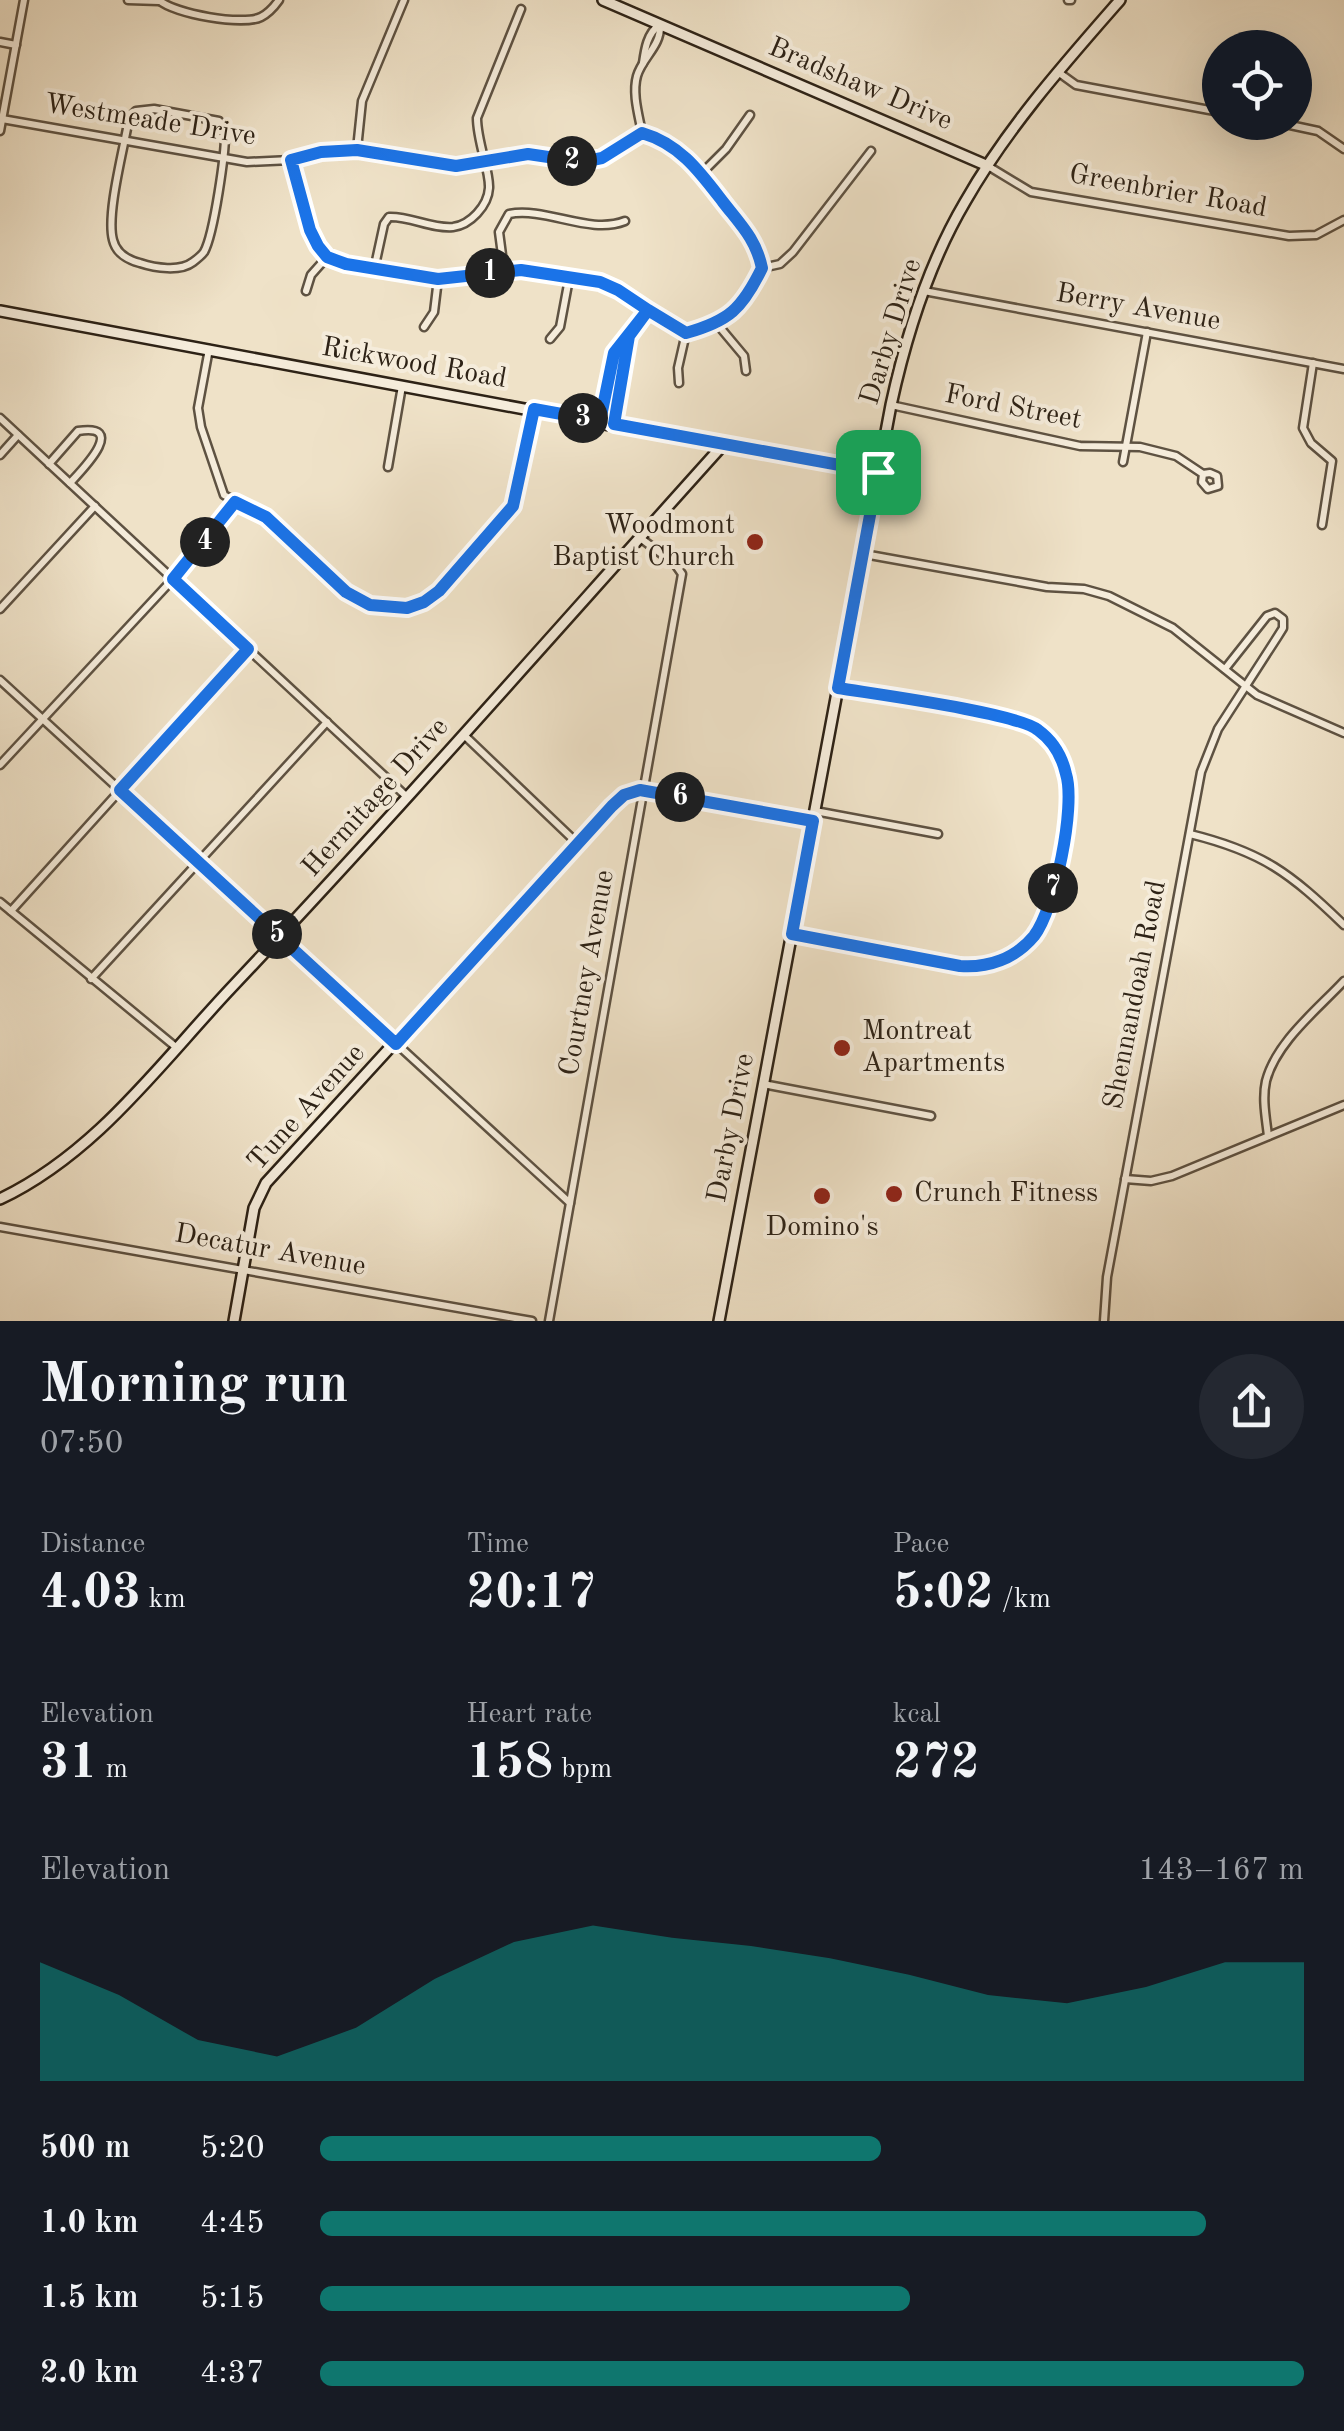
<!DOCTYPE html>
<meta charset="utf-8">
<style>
:root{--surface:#171b24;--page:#242831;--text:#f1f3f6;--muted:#9ea1a6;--accent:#0f766e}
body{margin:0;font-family:"Old Standard TT",serif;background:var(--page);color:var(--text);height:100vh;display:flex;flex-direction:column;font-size:38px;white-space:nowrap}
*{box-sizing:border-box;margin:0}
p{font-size:32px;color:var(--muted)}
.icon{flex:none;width:55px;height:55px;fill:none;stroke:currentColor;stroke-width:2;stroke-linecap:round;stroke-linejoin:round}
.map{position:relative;height:1321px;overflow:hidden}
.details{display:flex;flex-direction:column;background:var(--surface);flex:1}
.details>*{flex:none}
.fabs{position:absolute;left:1202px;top:30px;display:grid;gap:20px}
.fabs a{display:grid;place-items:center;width:110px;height:110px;border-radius:50%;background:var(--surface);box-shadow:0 10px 40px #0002;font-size:50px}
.pin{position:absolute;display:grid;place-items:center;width:85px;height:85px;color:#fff;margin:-42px;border-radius:20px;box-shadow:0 5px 15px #0006}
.km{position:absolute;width:50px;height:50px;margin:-25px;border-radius:50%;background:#222;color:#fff;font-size:28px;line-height:50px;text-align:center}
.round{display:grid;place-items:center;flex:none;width:105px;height:105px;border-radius:52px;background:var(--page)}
.summary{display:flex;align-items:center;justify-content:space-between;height:170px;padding:0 40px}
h1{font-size:55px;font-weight:700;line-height:75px}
.metrics{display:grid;grid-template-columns:repeat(3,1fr);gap:15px;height:170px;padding:10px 40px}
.metrics div{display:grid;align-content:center}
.metrics b{font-size:50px;font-weight:700}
.metrics small{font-size:28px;font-weight:400}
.metrics p{font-size:28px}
.chart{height:280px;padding:20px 40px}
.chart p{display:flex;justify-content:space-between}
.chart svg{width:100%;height:180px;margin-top:10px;fill:var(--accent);opacity:.7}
ul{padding:0 40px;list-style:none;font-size:32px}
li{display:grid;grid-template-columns:160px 120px 1fr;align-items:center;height:75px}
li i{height:25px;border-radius:12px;background:var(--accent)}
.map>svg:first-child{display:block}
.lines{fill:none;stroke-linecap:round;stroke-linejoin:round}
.street-casing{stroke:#5e5242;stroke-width:11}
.secondary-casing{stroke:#2d2216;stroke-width:14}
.street{stroke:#f5ecdb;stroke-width:6}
.secondary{stroke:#f5ecdb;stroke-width:9}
.route-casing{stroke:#fff;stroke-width:20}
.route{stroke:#1a73e8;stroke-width:12}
.poi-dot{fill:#8f2418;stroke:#f5ecdb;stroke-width:4}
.labels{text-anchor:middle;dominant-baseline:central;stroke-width:8;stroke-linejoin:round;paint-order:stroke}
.street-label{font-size:28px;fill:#2d2216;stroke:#f5ecdb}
.poi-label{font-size:28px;fill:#2d2216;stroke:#f5ecdb;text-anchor:start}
</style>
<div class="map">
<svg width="1344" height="1321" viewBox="0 0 1344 1321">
<rect width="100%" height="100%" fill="#efe2c8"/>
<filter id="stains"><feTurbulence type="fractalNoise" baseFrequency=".002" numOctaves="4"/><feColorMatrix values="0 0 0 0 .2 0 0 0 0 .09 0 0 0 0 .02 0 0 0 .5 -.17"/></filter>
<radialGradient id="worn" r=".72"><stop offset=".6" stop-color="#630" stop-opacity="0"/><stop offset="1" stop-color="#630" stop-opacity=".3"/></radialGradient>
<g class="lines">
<defs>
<g id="street">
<polyline points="128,0 159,1"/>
<path d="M159,0C174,14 243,26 261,17C269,13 274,7 279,0"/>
<polyline points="1068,0 1071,0"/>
<polyline points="0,42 16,45"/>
<path d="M643,63C645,49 647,34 659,25"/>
<polyline points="1058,72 1076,85 1220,112"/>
<path d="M154,109L219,121L225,130C226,151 214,234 204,252C201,256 197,259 193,262C180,272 155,268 140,263C128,260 116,253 113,240C106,214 124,148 129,118L136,111Z"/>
<path d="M2,119L247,162L291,160L321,152L357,149L457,166L528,154L582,162L602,158L642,133C687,147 752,222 762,268C742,310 730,321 686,333L618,290L600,282L521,270L438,279L355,267L327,257L310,230L291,160"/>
<polyline points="1276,122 1318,131 1344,149"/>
<polyline points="0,131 24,0"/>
<path d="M642,133C639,116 632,94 637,76C642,58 661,46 660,26"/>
<polyline points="357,149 362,101 404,0"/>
<polyline points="988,166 1031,192 1289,236 1316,235 1344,220"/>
<polyline points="702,173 726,149 750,115"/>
<polyline points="762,268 780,264 793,252 871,151"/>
<path d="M374,270L384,224L389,217C410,216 432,229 453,227C470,225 488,206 489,188C490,171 477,142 477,118L521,9"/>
<path d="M504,270L499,232L509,214C547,207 589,235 625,221"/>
<polyline points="306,291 311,275 327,257"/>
<polyline points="924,291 1344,369"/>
<polyline points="718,325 744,356 746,371"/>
<polyline points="424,327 434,312 438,279"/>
<polyline points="550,339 560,327 569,279"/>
<path d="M209,349L198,408L201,427L224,495C237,503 252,508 265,516C302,541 327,589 370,605C386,611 407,610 422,603C442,593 507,521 515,501C526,473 528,441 534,411"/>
<polyline points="1313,363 1303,428 1311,443 1332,461 1322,525"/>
<polyline points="679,383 678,368 686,333"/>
<polyline points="891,405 1080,446 1140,447 1176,456 1203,474"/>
<polyline points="0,418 407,797"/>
<polyline points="600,421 610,363 648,310"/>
<polyline points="614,424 629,337"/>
<polyline points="0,455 18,435"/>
<polyline points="1123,462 1147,332"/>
<path d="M49,464L78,431C129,423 81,471 70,483"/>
<polyline points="388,467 402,386"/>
<polygon points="1210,473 1217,476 1218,486 1208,489 1202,482 1203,474"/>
<polyline points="864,554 1047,587 1084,589 1109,596 1173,628 1257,695 1344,733"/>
<polyline points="0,609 95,506"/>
<polyline points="0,680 570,1203"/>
<polyline points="464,735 577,843"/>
<polyline points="0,765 173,579 218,528 235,502"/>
<polyline points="644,790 813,821"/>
<polyline points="815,811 938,834"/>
<path d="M1190,834C1263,852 1290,873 1344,925"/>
<polyline points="0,902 177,1048"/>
<polyline points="11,911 248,649"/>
<path d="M791,934L960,966C987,968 1010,961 1030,941C1052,917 1074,810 1067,778C1062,751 1045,730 1021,720L838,687"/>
<polyline points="91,979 327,722"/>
<polyline points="763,1084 931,1116"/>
<path d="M1268,1136C1266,1118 1262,1099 1266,1081C1276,1042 1318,1009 1344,981"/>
<polyline points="1125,1179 1151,1181 1172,1176 1344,1105"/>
<polyline points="0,1227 532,1321"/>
<polyline points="549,1321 682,574 675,564 639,537"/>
<polyline points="1104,1321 1107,1277 1201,772 1218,729 1278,636 1283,628 1283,619 1275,613 1267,616 1225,669"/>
</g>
<g id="secondary">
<polyline points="603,0 988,166"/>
<polyline points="0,311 722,446 879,472"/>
<path d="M0,1199C97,1153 161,1062 233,986C400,809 560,626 722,446"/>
<polyline points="234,1321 254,1208 266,1183 612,805 624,795 644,790"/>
<path d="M719,1321L891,405C906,336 929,263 965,202C1007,128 1064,64 1120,0"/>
</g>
</defs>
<use href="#street" class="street-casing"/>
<use href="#secondary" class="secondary-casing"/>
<use href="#street" class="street"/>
<use href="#secondary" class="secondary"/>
</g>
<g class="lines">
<defs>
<path id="route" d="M878,472L614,424L629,336L648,310L618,290L600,282L521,270L438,279L346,264L327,257L318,246L310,230L291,160L321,152L357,150L456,166L528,154L582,162L602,158L642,133C680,144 700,172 723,202C740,224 756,239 762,268C742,309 729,321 686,333L648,310L614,353L600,421L534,409L513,506L439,591L424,602L407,608L370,605L346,592L266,517L235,502L173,579L248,649L120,790L396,1044L612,806L624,795L640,790L813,821L792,934L960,966C988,968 1015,959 1034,936C1055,909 1076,806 1066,774C1062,756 1053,741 1038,730C1017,713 874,694 838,688L878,472"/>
</defs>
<use href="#route" class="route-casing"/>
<use href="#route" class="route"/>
</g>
<g class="poi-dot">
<circle cx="755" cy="542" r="10"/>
<circle cx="842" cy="1048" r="10"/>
<circle cx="894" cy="1194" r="10"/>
<circle cx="822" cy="1196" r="10"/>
</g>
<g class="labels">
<g class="street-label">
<text transform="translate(860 85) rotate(23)">Bradshaw Drive</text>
<text transform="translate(150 121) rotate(9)">Westmeade Drive</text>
<text transform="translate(1168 192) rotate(10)">Greenbrier Road</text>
<text transform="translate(1138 308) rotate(10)">Berry Avenue</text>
<text transform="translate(892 332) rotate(-73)">Darby Drive</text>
<text transform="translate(414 364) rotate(10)">Rickwood Road</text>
<text transform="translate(1013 408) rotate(11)">Ford Street</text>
<text transform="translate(376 798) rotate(-48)">Hermitage Drive</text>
<text transform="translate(588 973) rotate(-80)">Courtney Avenue</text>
<text transform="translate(1136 995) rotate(-79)">Shennandoah Road</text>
<text transform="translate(307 1108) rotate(-48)">Tune Avenue</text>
<text transform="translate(732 1128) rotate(-79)">Darby Drive</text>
<text transform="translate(270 1251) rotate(10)">Decatur Avenue</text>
</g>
<g class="poi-label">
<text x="735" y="526" text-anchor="end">Woodmont<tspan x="735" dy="32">Baptist Church</tspan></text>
<text x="862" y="1032">Montreat<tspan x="862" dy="32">Apartments</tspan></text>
<text x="914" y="1194">Crunch Fitness</text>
<text x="822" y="1228" text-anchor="middle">Domino's</text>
</g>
</g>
<rect width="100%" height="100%" filter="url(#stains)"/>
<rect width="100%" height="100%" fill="url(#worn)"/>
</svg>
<div class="fabs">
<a><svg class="icon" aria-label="locate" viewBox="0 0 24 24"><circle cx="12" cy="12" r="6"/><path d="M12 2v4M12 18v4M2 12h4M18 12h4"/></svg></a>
</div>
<div class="pin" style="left:878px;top:472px;background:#1e9e55"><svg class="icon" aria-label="arrive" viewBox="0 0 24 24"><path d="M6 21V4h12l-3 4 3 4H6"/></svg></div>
<b class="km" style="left:490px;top:273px">1</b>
<b class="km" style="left:572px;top:161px">2</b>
<b class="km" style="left:583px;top:418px">3</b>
<b class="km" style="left:205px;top:542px">4</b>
<b class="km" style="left:277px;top:934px">5</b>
<b class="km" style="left:680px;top:797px">6</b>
<b class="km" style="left:1053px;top:888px">7</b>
</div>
<section class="details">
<div class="summary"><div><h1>Morning run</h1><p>07:50</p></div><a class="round"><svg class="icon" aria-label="share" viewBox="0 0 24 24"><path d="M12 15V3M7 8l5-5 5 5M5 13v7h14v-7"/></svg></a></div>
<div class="metrics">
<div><p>Distance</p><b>4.03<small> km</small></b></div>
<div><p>Time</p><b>20:17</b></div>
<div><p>Pace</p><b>5:02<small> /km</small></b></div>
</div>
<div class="metrics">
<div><p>Elevation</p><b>31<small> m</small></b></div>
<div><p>Heart rate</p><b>158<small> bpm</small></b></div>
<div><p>kcal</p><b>272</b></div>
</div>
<div class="chart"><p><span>Elevation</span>143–167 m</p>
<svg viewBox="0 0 160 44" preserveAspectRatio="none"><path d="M0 44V15L10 23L20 34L30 38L40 31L50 19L60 10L70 6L80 9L90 11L100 14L110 18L120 23L130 25L140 21L150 15L160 15V44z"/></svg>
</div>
<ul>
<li><b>500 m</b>5:20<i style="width:57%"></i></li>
<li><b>1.0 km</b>4:45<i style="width:90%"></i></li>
<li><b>1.5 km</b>5:15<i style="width:60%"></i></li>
<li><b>2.0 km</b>4:37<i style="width:100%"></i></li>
</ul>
</section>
